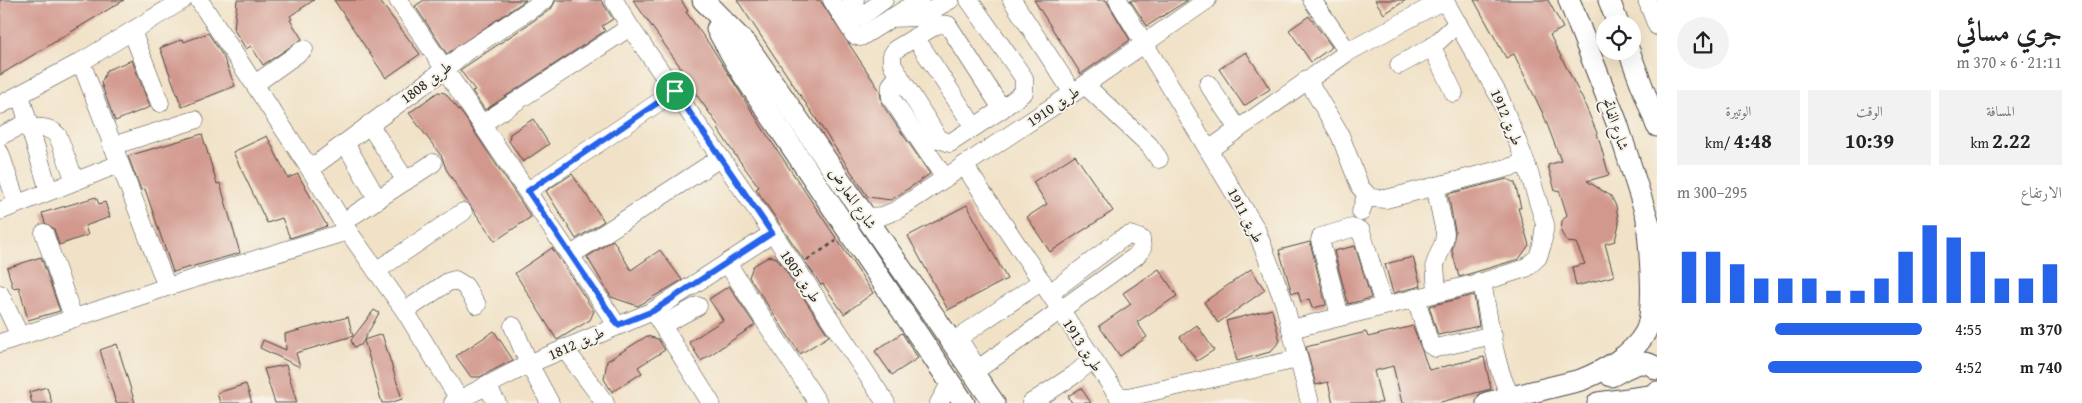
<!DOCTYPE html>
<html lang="ar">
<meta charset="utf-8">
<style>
:root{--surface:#fff;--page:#f2f2f2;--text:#222;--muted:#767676;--accent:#2563eb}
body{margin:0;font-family:"Gentium Book Plus",Amiri,serif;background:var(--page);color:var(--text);direction:rtl;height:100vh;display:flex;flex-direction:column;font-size:19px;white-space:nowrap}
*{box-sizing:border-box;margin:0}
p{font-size:16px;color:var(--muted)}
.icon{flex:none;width:28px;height:28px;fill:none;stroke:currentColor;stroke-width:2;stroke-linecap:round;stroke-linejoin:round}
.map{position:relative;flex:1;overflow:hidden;direction:ltr}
.sheet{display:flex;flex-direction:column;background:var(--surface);width:425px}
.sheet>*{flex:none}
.tools{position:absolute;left:1596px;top:15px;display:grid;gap:10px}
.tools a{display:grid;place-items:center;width:45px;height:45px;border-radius:50%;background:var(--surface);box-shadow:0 5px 20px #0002;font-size:25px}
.pin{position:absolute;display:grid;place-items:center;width:42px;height:42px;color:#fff;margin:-21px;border:2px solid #fff;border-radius:50%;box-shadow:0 1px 5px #0007}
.round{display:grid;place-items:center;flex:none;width:52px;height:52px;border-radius:26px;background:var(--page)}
.overview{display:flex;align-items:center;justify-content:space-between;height:85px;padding:0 20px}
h1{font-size:28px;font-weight:700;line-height:38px}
.figures{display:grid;grid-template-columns:repeat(3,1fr);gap:8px;height:85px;padding:5px 20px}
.figures div{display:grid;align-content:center;border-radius:0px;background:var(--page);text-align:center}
.figures b{font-size:21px;font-weight:700}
.figures small{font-size:14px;font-weight:400}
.figures p{font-size:14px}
.chart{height:140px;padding:10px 20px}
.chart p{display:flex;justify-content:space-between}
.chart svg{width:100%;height:90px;margin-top:5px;stroke:var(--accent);stroke-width:6}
ul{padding:0 20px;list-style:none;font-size:16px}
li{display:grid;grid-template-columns:80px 60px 1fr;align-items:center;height:38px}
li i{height:12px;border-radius:6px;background:var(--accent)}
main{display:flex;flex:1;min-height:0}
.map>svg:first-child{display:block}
.building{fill:#d2988e}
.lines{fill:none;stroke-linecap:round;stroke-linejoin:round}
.minor-casing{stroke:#494642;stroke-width:19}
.major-casing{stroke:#494642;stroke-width:23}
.path{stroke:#494642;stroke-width:2.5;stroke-dasharray:4 4;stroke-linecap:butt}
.minor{stroke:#fff;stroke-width:18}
.major{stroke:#fff;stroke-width:21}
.route-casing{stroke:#fff;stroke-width:10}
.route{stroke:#2563eb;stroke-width:6}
.labels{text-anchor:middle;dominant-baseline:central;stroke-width:4;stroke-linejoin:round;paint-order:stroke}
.street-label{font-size:15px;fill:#2b2b2b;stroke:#f7f3e8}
</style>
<main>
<section class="sheet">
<div class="overview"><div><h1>جري مسائي</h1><p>21:11 · 6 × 370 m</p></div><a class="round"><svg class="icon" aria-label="share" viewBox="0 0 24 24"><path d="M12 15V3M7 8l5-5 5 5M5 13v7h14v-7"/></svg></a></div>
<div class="figures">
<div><p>المسافة</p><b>2.22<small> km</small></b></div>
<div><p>الوقت</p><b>10:39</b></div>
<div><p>الوتيرة</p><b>4:48<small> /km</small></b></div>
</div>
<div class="chart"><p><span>الارتفاع</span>295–300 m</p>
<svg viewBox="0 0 160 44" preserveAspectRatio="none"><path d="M5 44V19M15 44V19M25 44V25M35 44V32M45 44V32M55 44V32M65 44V38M75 44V38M85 44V32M95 44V19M105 44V6M115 44V12M125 44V19M135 44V32M145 44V32M155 44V25"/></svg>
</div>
<ul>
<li><b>370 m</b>4:55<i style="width:60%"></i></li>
<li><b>740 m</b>4:52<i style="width:63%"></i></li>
</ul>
</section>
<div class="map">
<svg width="1657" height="403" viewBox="0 0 1657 403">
<rect width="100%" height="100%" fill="#f7f3e8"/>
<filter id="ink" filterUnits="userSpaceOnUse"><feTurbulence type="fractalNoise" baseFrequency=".02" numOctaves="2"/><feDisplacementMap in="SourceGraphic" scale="10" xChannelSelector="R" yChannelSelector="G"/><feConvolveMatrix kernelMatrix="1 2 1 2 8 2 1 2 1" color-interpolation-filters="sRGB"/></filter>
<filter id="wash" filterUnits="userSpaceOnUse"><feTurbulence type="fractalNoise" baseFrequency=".0096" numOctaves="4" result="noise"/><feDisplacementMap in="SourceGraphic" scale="20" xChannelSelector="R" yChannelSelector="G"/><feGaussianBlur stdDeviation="1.12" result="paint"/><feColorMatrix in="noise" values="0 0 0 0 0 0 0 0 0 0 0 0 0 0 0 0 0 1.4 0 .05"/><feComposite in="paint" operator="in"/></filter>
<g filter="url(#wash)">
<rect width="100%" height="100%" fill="#f1e2c7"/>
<g id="blocks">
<g class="building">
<polygon points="0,0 124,0 0,75"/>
<polygon points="237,0 314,0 290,16 292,19 290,20 302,39 263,65 251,46 246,49 234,30"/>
<polygon points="334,0 379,0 420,54 386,78"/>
<polygon points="424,0 526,0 447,54 415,6"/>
<polygon points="556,0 601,0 613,19 602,26 605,31 485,110 472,91 475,90 460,70 551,9"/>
<polygon points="633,0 681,0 688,11 686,12 712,48 765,132 873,293 844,314 823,284 821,285 756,189 759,187 733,152 718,129 720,128 679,70 681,68"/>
<polygon points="737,0 820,0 880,91 882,104 930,174 891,200 868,197"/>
<polygon points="1034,0 1106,0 1130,40 1081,74"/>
<polygon points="1130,0 1188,0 1147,26"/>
<polygon points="1375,0 1406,0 1384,14"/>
<polygon points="1474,0 1548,0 1563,28 1550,35 1583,100 1597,133 1609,175 1587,181 1611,196 1616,206 1619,224 1615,241 1605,244 1614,276 1576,286 1572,267 1585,264 1576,243 1567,242 1561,232 1562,221 1567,215 1559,190 1555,191 1548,165 1561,161 1544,116 1514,54 1506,58"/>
<polygon points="1309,16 1332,47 1311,62 1289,30"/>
<polygon points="208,33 223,56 235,86 182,107 160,48 183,39 184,42"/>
<polygon points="1246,52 1270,89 1244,106 1219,69"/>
<polygon points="132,60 150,107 115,121 101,83 107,70"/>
<polygon points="438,92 445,93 464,116 531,217 495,241 464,197 446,169 442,157 409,113"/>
<polygon points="533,119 549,144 523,162 509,141 510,134"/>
<polygon points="202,134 217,184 220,183 240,253 173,272 145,189 141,190 128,156"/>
<polygon points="267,136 288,178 298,174 327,226 290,238 282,218 267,223 233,152"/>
<polygon points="1075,155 1113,211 1050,252 1027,217 1047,204 1033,182"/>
<polygon points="572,174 604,221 576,239 546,191"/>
<polygon points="1507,179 1515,183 1521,208 1518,208 1529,245 1519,259 1459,277 1452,251 1455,231 1448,194"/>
<polygon points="96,197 99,204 105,202 110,217 85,226 88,235 59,245 54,229 45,223 42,213"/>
<polygon points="967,205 1007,279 948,310 908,236"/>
<polygon points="613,240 631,270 660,250 682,280 638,306 611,297 587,257"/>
<polygon points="1310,242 1326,305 1312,308 1309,299 1301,302 1298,292 1292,293 1279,250"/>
<polygon points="1355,246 1371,298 1348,304 1334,251"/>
<polygon points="552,248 594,311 590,320 557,340 515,273"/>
<polygon points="770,256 777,258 829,336 800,354 749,277 753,266"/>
<polygon points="41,257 60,311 28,320 19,287 13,288 7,268"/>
<polygon points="1413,257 1421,286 1393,293 1385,264"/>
<polygon points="1159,269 1177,296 1137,322 1147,337 1120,356 1099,326 1131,304 1123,293"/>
<polygon points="1251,269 1265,290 1218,323 1204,302"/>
<polygon points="729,286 755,325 701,361 689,342 723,320 709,299"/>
<polygon points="1474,295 1479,326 1438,335 1429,306"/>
<polygon points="1272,309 1280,341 1270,352 1237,361 1226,321"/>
<polygon points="374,310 379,313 361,345 354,347 351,340"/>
<polygon points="348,317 353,336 296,353 300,367 260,348 263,340 286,350 285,334"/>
<polygon points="1197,325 1214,350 1197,361 1180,337"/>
<polygon points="1413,326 1429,370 1484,357 1491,389 1437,403 1402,403 1393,366 1374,371 1382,403 1333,403 1328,382 1316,385 1306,347 1366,332 1368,337"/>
<polygon points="494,331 513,360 480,377 471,377 456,356"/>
<polygon points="902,333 918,358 892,375 875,351"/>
<polygon points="382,334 402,399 390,403 382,403 364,340"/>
<polygon points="647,336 658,339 665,350 638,367 642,373 612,392 604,379 607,361"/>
<polygon points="117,344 135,403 116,403 100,350"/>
<polygon points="286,365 297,403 275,403 264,369"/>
<polygon points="246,384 252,403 220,403 217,393"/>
<polygon points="47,387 52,403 32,403 29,392"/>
<polygon points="1081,388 1091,403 1072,403 1068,396"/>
</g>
</g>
</g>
<g filter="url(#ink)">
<use href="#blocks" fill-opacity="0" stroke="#494642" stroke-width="1"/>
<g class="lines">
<defs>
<g id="minor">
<polyline points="199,0 310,169 348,231 405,311 459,399"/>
<polyline points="398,0 617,325"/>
<polyline points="614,0 630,27 773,233 886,403"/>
<polyline points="832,0 854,35 861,37 920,0"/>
<polyline points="855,0 850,5 859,18 884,0"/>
<polyline points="969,0 1024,78 1024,92 1002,109 950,143 939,139 892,64 892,55 896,49 938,24 948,25 1002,109"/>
<polyline points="1012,0 1073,93"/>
<polyline points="1118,0 1256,229 1284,302 1310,403"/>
<polyline points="1312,0 1348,52"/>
<polyline points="1647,0 1657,26"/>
<polyline points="891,18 920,17 950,0"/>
<polyline points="132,31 160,103"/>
<polyline points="915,37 974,127"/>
<polyline points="81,62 167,287"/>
<polyline points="1399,65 1432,47"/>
<polyline points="899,75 891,85 891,98 945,178"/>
<polyline points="1307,79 1340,135 1360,187 1370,198 1386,199 1526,163"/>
<polyline points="255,84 304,49"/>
<polyline points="1208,84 1238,129"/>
<polyline points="1085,85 1149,145 1159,159"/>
<polyline points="1454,93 1432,47 1458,23"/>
<polyline points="20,95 49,191"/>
<polyline points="0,105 81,62 183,0"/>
<polyline points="369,124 406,181"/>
<polyline points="482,124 630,27"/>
<path d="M29,130C41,126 50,127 58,136L75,181"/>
<polyline points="0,136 27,123"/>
<polyline points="345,143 378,200"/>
<polyline points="112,146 195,120"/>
<polyline points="1210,149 1348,52 1438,3 1447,5 1499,96 1526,163 1545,224 1542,245 1538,257 1526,268 1482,282 1291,329"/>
<polyline points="0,153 17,204"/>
<polyline points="964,165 1118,396 1128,397 1298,359"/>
<polyline points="310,169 445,69 464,53 545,0"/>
<polyline points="1435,186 1445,233 1444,242 1435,264 1437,293"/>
<polyline points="528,191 675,91"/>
<polyline points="0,211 119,164"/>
<polyline points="1361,212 1366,195"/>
<polyline points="866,217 882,216 897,210 1073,93 1207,0"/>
<polyline points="343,222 433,163"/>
<polyline points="44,233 73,317"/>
<polyline points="571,255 720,158"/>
<polyline points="727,263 818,403"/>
<polyline points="376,271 463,212"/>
<polyline points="1042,281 961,336 960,341 976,366 981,367 1136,256 1142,249 1141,239 1130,235 1121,239 1050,293"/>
<path d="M1482,282C1488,312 1495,374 1512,397"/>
<polyline points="0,294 20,336"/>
<polyline points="1416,298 1430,345 1436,348 1493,335"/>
<polyline points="405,311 448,282 455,280 465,286 477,305"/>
<polyline points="653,311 711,403"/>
<polyline points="1340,316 1320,240 1321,237 1352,228 1361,231 1384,305"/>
<polyline points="662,325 698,306"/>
<polyline points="513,326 529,364 550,403"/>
<polyline points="0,343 167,287 348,231"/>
<polyline points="564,348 605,403"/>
<polyline points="486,385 497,403"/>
<polyline points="453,403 529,364 653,311 773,233"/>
<polyline points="939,403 947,389 949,380"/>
<polyline points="1031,403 1074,375 1092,360"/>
</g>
<g id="major">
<polyline points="703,0 747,45 994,403"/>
<polyline points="1569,0 1617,123 1652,233"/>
<polyline points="1609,0 1618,24"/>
<polyline points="717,29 742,73 964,403"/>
<polyline points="1629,51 1657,126"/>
<path d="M1611,376C1626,369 1642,355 1657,369"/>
<path d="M1487,403L1581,380C1603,371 1633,355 1645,333C1657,311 1649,246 1647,219"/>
<polyline points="1598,403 1650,396 1657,392"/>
</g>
</defs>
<use href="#minor" class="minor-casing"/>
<use href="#major" class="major-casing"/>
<polyline class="path" points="807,260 836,241"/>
<use href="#minor" class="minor"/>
<use href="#major" class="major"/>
</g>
</g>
<g class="lines" filter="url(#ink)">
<defs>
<polygon id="route" points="675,91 772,233 653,311 618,325 528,191"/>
</defs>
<use href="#route" class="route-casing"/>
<use href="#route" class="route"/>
</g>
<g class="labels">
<g class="street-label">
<text transform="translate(426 82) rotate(-37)">طريق 1808</text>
<text transform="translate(1053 106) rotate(-34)">طريق 1910</text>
<text transform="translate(1507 117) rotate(67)">طريق 1912</text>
<text transform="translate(1616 124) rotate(71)">شارع الفاتح</text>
<text transform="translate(853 198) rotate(55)">شارع المعارض</text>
<text transform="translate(1246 215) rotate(62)">طريق 1911</text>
<text transform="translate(801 276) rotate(56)">طريق 1805</text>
<text transform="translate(576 343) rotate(-24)">طريق 1812</text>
<text transform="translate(1083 345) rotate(57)">طريق 1913</text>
</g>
</g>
</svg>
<div class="tools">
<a><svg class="icon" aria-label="locate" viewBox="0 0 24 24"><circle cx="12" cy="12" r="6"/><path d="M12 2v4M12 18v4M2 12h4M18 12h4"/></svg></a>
</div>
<div class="pin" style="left:675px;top:91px;background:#1e9e55"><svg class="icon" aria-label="arrive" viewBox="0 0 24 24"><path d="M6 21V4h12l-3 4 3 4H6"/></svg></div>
</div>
</main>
